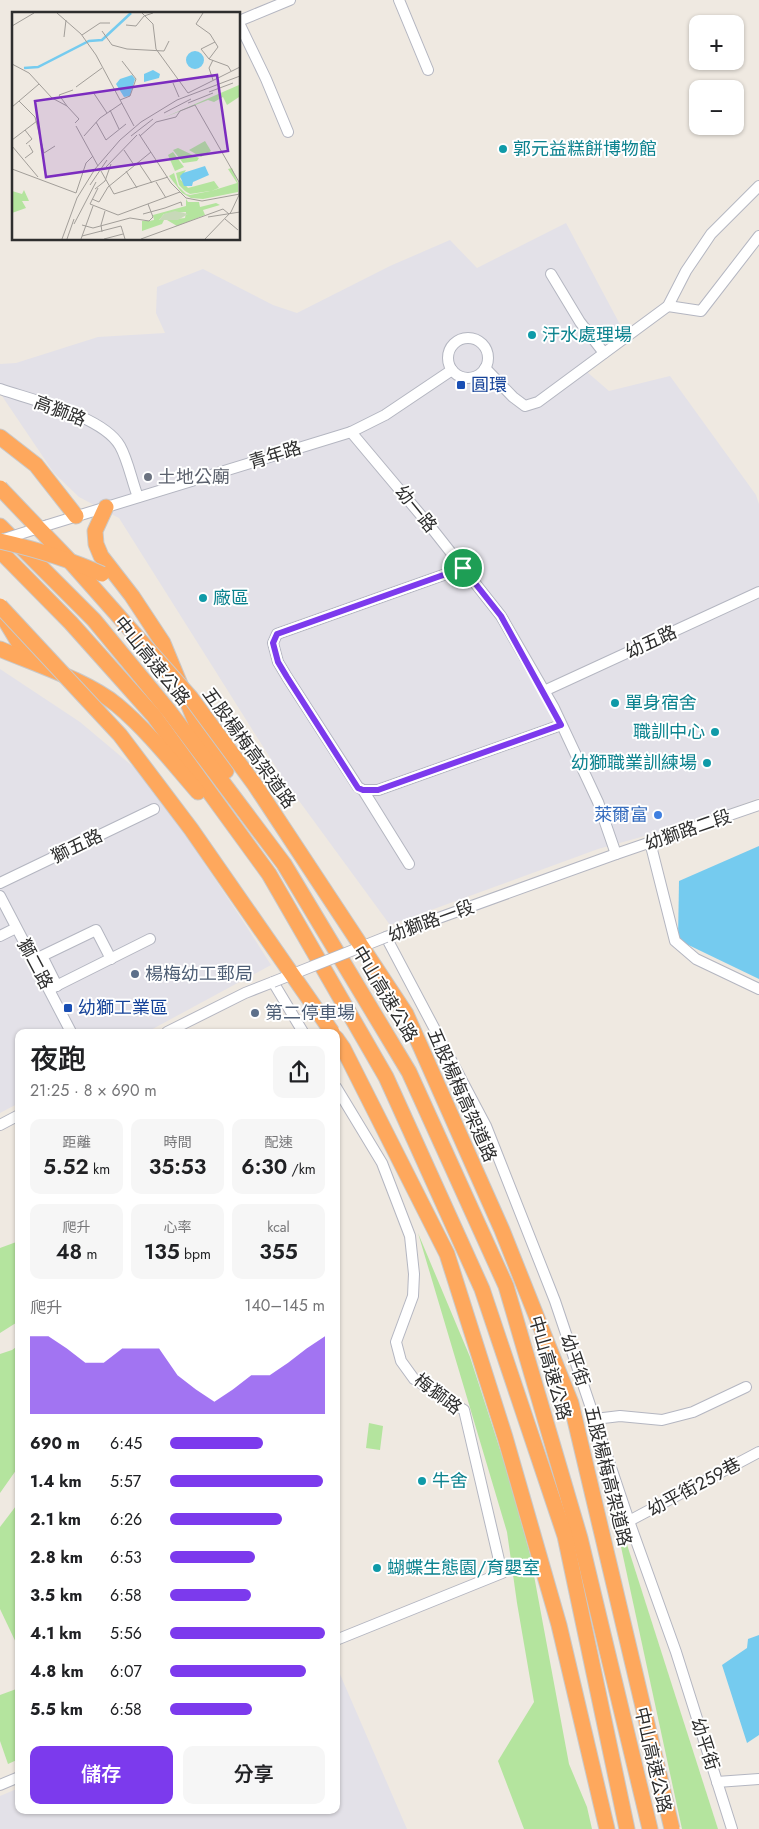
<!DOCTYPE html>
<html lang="zh-TW">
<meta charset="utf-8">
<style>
:root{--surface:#fff;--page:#f6f6f6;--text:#202124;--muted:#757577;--accent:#7c3aed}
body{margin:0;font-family:Jost,"Noto Sans TC",sans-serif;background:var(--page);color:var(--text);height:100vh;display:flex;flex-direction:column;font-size:19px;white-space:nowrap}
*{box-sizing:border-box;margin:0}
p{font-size:16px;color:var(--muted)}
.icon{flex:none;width:28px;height:28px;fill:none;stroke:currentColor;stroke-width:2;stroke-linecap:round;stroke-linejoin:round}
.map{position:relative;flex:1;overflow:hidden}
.panel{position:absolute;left:15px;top:1029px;width:325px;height:785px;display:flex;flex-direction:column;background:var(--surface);border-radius:10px;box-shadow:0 1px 4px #0004}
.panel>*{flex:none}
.controls{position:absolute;left:689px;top:15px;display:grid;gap:10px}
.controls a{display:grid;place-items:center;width:55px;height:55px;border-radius:10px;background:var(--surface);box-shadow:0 1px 4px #0004;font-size:25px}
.pin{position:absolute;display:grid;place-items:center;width:42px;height:42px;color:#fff;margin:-21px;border:2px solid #fff;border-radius:50%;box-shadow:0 1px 5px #0007}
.round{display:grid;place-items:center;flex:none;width:52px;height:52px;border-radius:10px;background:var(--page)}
.headline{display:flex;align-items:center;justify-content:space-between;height:85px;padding:0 15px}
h1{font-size:28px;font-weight:600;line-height:38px}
.metrics{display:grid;grid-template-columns:repeat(3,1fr);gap:8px;height:85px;padding:5px 15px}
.metrics div{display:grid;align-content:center;border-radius:10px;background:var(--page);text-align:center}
.metrics b{font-size:21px;font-weight:600}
.metrics small{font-size:14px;font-weight:400}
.metrics p{font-size:14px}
.chart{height:140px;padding:10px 15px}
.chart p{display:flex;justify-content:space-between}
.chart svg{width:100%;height:90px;margin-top:5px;fill:var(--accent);opacity:.7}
.primary-button{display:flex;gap:10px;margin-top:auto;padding:10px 15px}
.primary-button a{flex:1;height:58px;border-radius:10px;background:var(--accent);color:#fff;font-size:20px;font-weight:600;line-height:58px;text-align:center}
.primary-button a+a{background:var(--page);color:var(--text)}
ul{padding:0 15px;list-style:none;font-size:16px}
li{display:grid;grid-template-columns:80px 60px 1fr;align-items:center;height:38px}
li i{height:12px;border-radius:6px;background:var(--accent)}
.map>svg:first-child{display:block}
.industrial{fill:#e3e1e8}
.green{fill:#b4e49e}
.water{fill:#75cbef}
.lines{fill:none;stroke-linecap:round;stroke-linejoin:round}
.minor-casing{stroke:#b4b6c1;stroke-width:12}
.highway-casing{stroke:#c9c9c9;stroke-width:17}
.minor{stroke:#fff;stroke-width:10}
.highway{stroke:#fea85d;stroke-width:15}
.minor-bridge-casing{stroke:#b4b6c1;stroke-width:12;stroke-linecap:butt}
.highway-bridge-casing{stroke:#c9c9c9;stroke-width:17;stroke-linecap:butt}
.minor-bridge{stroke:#fff;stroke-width:10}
.highway-bridge{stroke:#fea85d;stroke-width:15}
.route-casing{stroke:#fff;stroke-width:10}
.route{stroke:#7c3aed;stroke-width:6}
.culture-dot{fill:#0f9aa8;stroke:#fff;stroke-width:2}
.transit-dot{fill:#1a4fb4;stroke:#fff;stroke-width:2}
.worship-dot{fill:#6b7280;stroke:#fff;stroke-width:2}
.shop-dot{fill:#3f7fe0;stroke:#fff;stroke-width:2}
.service-dot{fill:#5c6f8a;stroke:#fff;stroke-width:2}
.labels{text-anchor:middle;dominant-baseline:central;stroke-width:4;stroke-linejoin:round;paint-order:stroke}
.culture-label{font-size:18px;fill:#0d838f;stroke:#fff;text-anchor:start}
.transit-label{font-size:18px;fill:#164399;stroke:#fff;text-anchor:start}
.street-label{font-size:18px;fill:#2e2e2e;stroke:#fff}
.worship-label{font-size:18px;fill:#5b616d;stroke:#fff;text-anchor:start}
.shop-label{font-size:18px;fill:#366cbe;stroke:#fff;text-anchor:end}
.service-label{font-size:18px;fill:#4e5e75;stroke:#fff;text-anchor:start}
.inset-river{fill:none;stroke:#75cbef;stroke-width:2.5}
.inset-road{fill:none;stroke:#a29e99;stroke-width:1}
.view{fill:#7b2cbf;fill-opacity:0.15;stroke:#7b2cbf;stroke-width:2.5}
.inset-edge{fill:none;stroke:#2e2e2e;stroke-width:2.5}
</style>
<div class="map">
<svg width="759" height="1829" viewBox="0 0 759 1829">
<rect width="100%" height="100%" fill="#efe9e1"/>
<g class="industrial">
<polygon points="566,223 624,332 579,365 609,391 670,376 756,495 759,504 759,798 688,824 598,849 390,925 286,783 119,518 79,497 54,473 0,393 0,364 16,363 98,337 165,333 156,313 157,287 203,269 273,305 297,313 390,266 450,240 477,268"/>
<polygon points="0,669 80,722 149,780 241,918 271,965 147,1032 19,1032 19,1103 0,1113"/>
<polygon points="336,1665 407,1829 0,1829 0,1796 19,1788 19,1810 336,1810"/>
</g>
<g class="green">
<polygon points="418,1233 470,1357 508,1474 530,1554 569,1764 587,1807 592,1829 524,1829 498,1761 534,1702 517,1603 507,1532"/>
<polygon points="19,1241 19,1321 0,1333 0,1248"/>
<polygon points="19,1345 19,1466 0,1493 0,1354 12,1350"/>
<polygon points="369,1423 383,1426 380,1450 366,1448"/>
<polygon points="607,1482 718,1829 682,1829"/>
<polygon points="19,1502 19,1649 0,1609 0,1527"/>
<polygon points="19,1688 19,1759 8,1764 0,1741 0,1695"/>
</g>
<g class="water">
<polygon points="759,846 759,979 678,940 679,881"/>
<polygon points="759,1635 759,1735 747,1743 722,1665 747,1648 748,1639"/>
</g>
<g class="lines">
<defs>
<g id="minor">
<polyline points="399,0 428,70"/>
<polyline points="239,21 290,0"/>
<polyline points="239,23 266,79 288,132"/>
<polyline points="551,274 580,322 604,353"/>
<polyline points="668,306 701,311 759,236"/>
<circle cx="468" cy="358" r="20"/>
<polyline points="485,368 513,397 525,406 538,402 668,306 686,271 711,234 759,186"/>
<path d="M0,389C32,400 103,416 120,446C128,460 132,482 138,497"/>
<polyline points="351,432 430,526 501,616 554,708 598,802 616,854"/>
<polyline points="48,525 351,432 385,415 452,370"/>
<polyline points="544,691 759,592"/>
<polyline points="363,790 378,790 561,725"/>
<polyline points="650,842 675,941 696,959 759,989"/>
<polyline points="409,864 363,790 358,787 287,677 278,662 273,643 277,634 463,568"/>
<polyline points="0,883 154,809"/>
<polyline points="0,896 71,1032"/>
<polyline points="0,936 16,928"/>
<polyline points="57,986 42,956 96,930 111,959"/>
<polyline points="52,988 150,939"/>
<polyline points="167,1032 245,993 273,982 303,1032"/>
<polyline points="336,1087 382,1163 410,1236 414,1274 413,1296 396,1342 401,1361 414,1379 464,1410 502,1573 336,1640"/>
<polyline points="0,1125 19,1115"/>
<polyline points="595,1419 620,1416 662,1420 693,1412 746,1387"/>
<polyline points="629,1521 759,1452"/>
<polyline points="717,1782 759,1779"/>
<polyline points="0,1785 19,1777"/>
<polyline points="732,1829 676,1652 629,1521 555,1301 486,1126 386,937 616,854 759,805"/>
</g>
<g id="highway">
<polyline points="0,437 36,465 76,516"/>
<polyline points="106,507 95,531 96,544 101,556 132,596 163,643 196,723 226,771"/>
<polyline points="0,526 94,620 169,711 284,864 409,1072 506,1286 580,1538 650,1829"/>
<polyline points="0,551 71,623 154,716 269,874 386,1077 482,1289 565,1536 627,1829"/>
<polyline points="1,611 2,615 20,645 39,662"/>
<path d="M0,649C35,664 88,681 117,705C147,730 172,762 198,792"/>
<polyline points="336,1038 343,1048 447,1254 505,1437 559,1625 607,1829"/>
</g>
</defs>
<use href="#minor" class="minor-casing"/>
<use href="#highway" class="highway-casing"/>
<use href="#minor" class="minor"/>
<use href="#highway" class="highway"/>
<defs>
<g id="minor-bridge">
<polyline points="1,540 48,525"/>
<polyline points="273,982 386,937"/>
</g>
<g id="highway-bridge">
<polyline points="0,488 68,559 191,698 255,785 406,1014 502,1230 571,1403 672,1829"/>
<path d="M0,541C35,549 69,559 102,574"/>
<polyline points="0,606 120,735 191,829 332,1032"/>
</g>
</defs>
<use href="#minor-bridge" class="minor-bridge-casing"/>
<use href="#highway-bridge" class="highway-bridge-casing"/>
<use href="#minor-bridge" class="minor-bridge"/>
<use href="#highway-bridge" class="highway-bridge"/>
</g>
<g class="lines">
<defs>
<polygon id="route" points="463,568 501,616 561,725 378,790 363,790 358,788 287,677 278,662 273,643 277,634"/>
</defs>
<use href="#route" class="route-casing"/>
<use href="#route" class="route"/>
</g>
<g class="culture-dot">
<circle cx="503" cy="149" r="5"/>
<circle cx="532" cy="335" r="5"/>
<circle cx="203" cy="598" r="5"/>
<circle cx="615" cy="703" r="5"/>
<circle cx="715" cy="732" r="5"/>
<circle cx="707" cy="763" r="5"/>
<circle cx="422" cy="1481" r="5"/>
<circle cx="377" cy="1568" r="5"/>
</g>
<g class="transit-dot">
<rect x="456" y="380" width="10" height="10" rx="2.5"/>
<rect x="63" y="1003" width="10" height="10" rx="2.5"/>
</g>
<circle class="worship-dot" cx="148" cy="477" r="5"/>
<circle class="shop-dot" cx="658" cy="815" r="5"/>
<g class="service-dot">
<circle cx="135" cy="974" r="5"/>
<circle cx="255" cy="1013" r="5"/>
</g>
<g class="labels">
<g class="culture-label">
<text x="513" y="149">郭元益糕餅博物館</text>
<text x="542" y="335">汙水處理場</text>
<text x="213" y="598">廠區</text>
<text x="625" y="703">單身宿舍</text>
<text x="705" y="732" text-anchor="end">職訓中心</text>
<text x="697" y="763" text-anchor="end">幼獅職業訓練場</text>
<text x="432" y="1481">牛舍</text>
<text x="387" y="1568">蝴蝶生態園/育嬰室</text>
</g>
<g class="transit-label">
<text x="471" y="385">圓環</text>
<text x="78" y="1008">幼獅工業區</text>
</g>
<g class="street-label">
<text transform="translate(60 411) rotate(21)">高獅路</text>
<text transform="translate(275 455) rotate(-17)">青年路</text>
<text transform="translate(416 509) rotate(51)">幼一路</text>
<text transform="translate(651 642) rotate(-25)">幼五路</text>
<text transform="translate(152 661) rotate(51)">中山高速公路</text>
<text transform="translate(249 748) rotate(54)">五股楊梅高架道路</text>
<text transform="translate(688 830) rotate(-19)">幼獅路二段</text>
<text transform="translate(77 846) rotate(-26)">獅五路</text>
<text transform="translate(431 921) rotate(-20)">幼獅路一段</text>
<text transform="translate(35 964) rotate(62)">獅二路</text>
<text transform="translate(385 994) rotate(59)">中山高速公路</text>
<text transform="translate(462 1095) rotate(66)">五股楊梅高架道路</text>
<text transform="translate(575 1360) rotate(71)">幼平街</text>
<text transform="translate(550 1368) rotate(74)">中山高速公路</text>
<text transform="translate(438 1394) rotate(37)">梅獅路</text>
<text transform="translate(608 1476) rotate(76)">五股楊梅高架道路</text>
<text transform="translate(694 1487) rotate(-28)">幼平街259巷</text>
<text transform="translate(705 1744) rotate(72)">幼平街</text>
<text transform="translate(653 1760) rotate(77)">中山高速公路</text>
</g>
<g class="worship-label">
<text x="158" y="477">土地公廟</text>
</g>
<g class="shop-label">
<text x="648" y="815">萊爾富</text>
</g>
<g class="service-label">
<text x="145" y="974">楊梅幼工郵局</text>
<text x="265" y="1013">第二停車場</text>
</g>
</g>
<g transform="translate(12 12)">
<rect width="228" height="228" fill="#efe9e1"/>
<path d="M227,73V85L215,93L211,85L202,90L196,88L151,106ZM193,129L199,139L189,145L177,138ZM166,136L187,146L185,149L171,151L161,138ZM161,140L172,155L163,159L156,143ZM220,156L226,171V180L191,187L179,186L170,181L157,164L162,161L166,174L174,182L178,183L198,179L178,182L173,179L167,173L164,161L174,158L168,167L176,176L202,169L207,176L199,179L225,171L216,157ZM12,178L17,189H10L14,196L0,201V179L10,182ZM174,187L176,190H187L188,195L204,191L208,193L191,198L193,203L165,214L155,208L173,206L174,200L152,202L147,208H152L150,212L130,219V209H137L142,208L141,203L174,194Z" fill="#b4e49e"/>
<path d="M163,199L176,202L166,208H147L152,202Z" fill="#c7d9b8"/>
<path d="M174 48a9 9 0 1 1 18 0a9 9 0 1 1-18 0ZM141,58L148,62L147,66L132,70V62ZM120,63L123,67L118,84L112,85L104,72L108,67ZM193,154L197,163L181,170L180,174H172L168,164L171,161Z" fill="#75cbef"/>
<path class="inset-river" d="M12,56L26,55L77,29L90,28L119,1"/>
<path class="inset-road" d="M45,1L69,22L84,43L122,114M130,1L141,12L144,37L176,81M191,1L184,12L198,22L206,35L197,47M114,13L124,14L132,4L141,1M0,14L22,1M90,19L100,33L115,37L152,39L157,29M70,23L88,11H98M52,25L54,8M203,30L189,37L197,47L216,54L219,59M201,48L197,56L201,68M0,52L17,61L40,86L55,94L67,107L63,111M161,71L167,85M64,75L90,56M81,80L95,101M197,80L221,71M176,81L228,55M108,88L118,84L124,67L110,49M7,89L23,105L32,141L43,134M176,91L201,81M55,94L47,83L61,78M0,95L27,72M98,98L107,117M152,101L179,87M84,110L94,128L114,112M64,114L86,154M13,118L20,127L14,132M127,122L159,171L174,186L190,189L228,182M72,124L88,106L110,91M119,124L141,107M128,124L144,110L164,105L168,99L183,93L227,170V183L219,200L193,227M0,128L25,109M0,134L26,165M112,138L122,153M13,146L21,140L17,133M126,150L140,171M94,155L125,123M0,157L64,181L74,151L81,144M89,159L102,182L156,165M114,159L125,176M144,170L154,186M78,173L95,148M96,175L139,140M86,176L78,192L106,203L168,180M83,177L93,169L99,152M80,187L87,190L96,175M153,196L169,190L170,194M131,202L153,196M196,205L228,200M213,207L226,218M62,212L84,170M70,213L81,216L118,206L137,209L141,205L136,192M90,220L89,213L93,199M70,224L109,214L113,227M50,227L65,186L83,157L108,128L129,110L165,88L228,64M55,227L62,207M69,227L81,194M92,227L111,222M129,227L211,197L217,202"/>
<path class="view" d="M205,63L216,139L34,165L23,89Z"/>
<rect width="228" height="228" class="inset-edge"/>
</g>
</svg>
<div class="controls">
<a>+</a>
<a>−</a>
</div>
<div class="pin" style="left:463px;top:568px;background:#1e9e55"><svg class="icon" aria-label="arrive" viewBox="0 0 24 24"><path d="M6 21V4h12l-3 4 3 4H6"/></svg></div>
<section class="panel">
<div class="headline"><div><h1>夜跑</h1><p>21:25 · 8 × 690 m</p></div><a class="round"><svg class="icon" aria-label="share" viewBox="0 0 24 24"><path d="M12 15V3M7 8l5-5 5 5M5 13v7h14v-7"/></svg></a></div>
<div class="metrics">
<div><p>距離</p><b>5.52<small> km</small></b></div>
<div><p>時間</p><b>35:53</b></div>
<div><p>配速</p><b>6:30<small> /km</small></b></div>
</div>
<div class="metrics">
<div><p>爬升</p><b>48<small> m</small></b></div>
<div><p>心率</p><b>135<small> bpm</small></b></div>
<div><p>kcal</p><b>355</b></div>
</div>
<div class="chart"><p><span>爬升</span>140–145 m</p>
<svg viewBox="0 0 160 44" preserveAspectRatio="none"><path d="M0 44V6L10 6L20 12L30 19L40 19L50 12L60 12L70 12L80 25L90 32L100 38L110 32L120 25L130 25L140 19L150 12L160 6V44z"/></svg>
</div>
<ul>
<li><b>690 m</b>6:45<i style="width:60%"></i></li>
<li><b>1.4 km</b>5:57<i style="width:99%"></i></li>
<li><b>2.1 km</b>6:26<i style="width:72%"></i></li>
<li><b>2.8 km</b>6:53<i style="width:55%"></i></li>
<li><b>3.5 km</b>6:58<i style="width:52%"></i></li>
<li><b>4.1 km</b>5:56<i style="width:100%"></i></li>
<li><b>4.8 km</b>6:07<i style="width:88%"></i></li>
<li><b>5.5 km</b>6:58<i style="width:53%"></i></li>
</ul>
<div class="primary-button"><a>儲存</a><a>分享</a></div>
</section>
</div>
